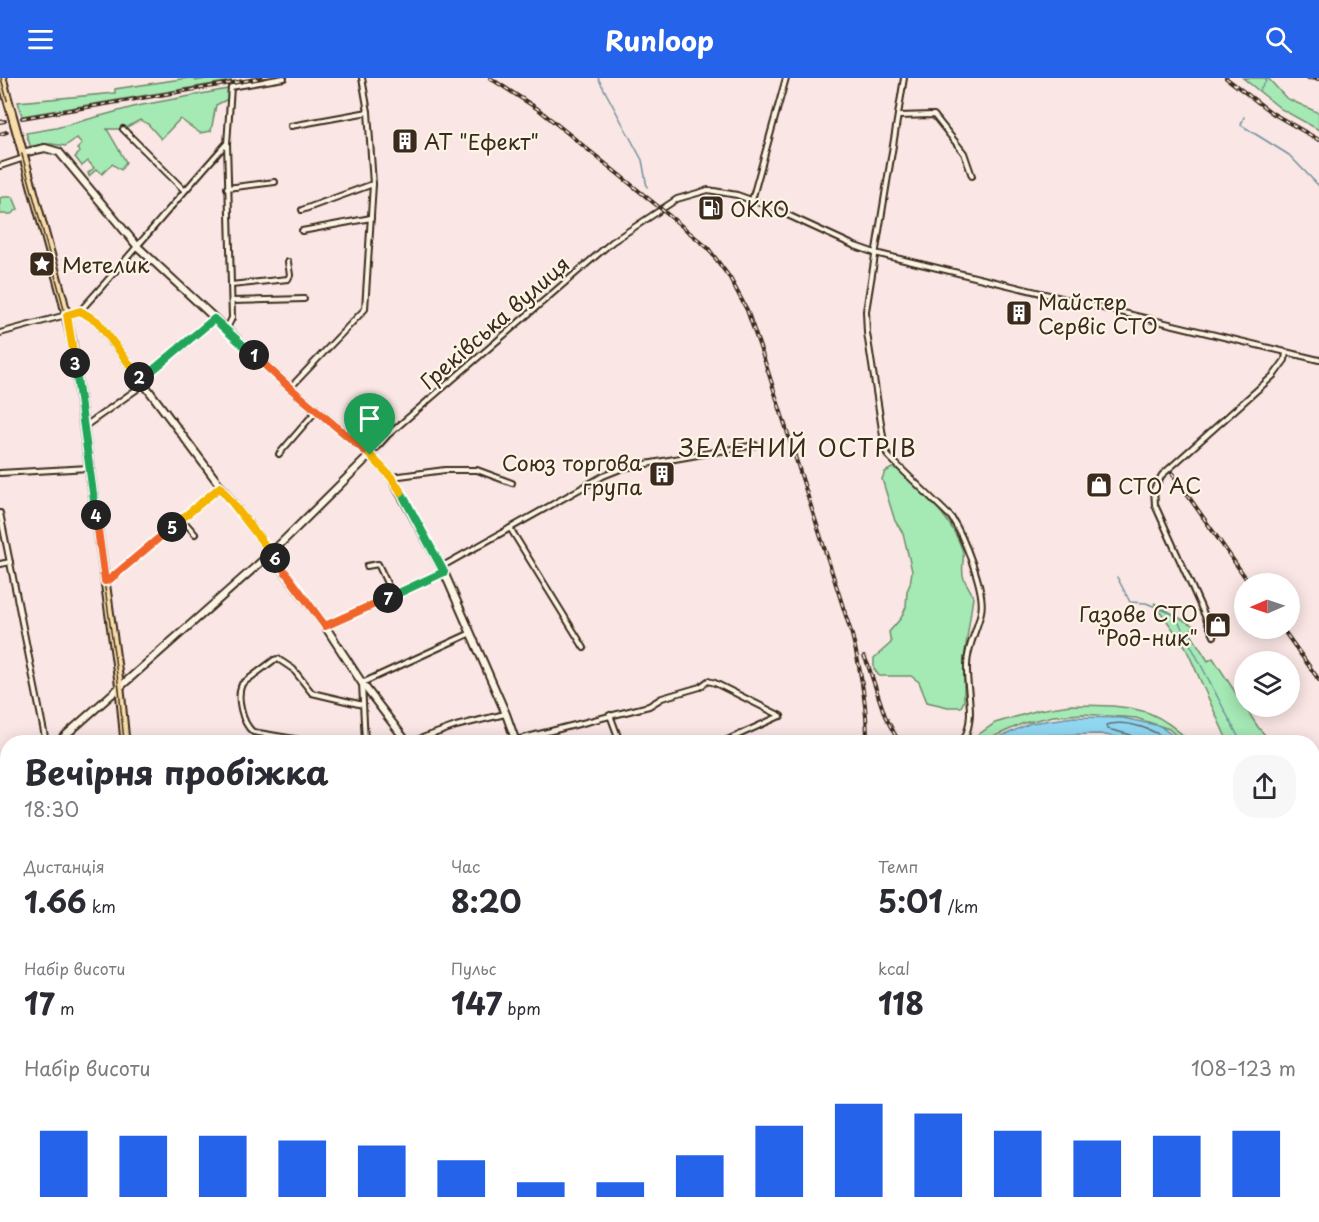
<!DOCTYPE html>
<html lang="uk">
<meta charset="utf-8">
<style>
:root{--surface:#fff;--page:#f7f7f7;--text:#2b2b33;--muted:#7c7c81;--accent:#2563eb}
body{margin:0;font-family:"Playpen Sans",sans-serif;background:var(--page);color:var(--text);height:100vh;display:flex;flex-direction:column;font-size:22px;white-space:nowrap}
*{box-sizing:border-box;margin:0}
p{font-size:20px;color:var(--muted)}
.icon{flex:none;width:33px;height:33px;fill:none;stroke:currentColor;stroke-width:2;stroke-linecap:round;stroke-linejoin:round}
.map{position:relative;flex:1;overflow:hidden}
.side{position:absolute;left:0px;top:657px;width:1320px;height:488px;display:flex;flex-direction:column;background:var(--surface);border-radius:24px 24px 0 0;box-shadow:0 3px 15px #0003}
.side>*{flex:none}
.needle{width:39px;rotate:268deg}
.buttons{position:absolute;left:1234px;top:495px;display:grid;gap:12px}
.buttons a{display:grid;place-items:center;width:66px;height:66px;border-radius:50%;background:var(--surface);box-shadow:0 3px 15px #0003;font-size:30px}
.pin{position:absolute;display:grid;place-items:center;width:51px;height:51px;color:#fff;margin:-62px -26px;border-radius:50% 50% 50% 0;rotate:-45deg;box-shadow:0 0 6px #0007}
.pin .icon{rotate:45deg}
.km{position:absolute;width:30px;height:30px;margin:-15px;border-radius:50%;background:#222;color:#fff;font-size:16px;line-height:30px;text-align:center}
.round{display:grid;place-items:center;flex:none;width:63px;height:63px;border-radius:24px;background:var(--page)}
.overview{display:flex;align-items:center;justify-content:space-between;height:102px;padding:0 24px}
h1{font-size:33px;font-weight:700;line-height:45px}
.stats{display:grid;grid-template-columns:repeat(3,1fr);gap:9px;height:102px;padding:6px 24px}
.stats div{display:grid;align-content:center}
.stats b{font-size:30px;font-weight:700}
.stats small{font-size:16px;font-weight:400}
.stats p{font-size:16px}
.chart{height:168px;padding:12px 24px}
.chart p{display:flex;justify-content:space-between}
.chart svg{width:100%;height:108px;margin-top:6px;stroke:var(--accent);stroke-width:6}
header{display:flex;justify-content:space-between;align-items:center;height:78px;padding:0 24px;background:var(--accent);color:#fff;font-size:27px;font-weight:700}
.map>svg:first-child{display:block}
.green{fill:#a5e9b5;stroke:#708a6a;stroke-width:1.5}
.water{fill:#91d7f2;stroke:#6f929d;stroke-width:1.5}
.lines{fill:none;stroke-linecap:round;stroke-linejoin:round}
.shore{stroke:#5d6f73;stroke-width:1.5}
.stream{stroke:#6f929d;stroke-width:1.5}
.street-casing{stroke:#3b2a1e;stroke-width:8}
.secondary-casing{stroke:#3b2a1e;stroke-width:10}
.primary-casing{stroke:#3b2a1e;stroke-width:11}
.street{stroke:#fcf5e5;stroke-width:4}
.secondary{stroke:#fcf5e5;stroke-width:6}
.primary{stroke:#f9deab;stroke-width:7}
.tram{stroke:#3b2a1e;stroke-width:1.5}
.rail-casing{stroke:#3b2a1e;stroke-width:4}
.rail{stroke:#fcf5e5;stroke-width:1.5;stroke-dasharray:4.5;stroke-linecap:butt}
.primary-bridge-casing{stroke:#3b2a1e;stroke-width:11;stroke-linecap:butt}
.primary-bridge{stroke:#f9deab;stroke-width:7}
.split-1-casing{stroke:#fff;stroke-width:12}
.split-2-casing{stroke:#fff;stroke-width:12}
.split-3-casing{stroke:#fff;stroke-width:12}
.split-4-casing{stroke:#fff;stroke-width:12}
.split-5-casing{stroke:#fff;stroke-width:12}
.split-6-casing{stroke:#fff;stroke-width:12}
.split-7-casing{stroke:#fff;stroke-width:12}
.split-8-casing{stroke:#fff;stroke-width:12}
.split-9-casing{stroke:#fff;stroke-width:12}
.split-1{stroke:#f0652b;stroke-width:8}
.split-2{stroke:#22a559;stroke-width:8}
.split-3{stroke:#f5b400;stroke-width:8}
.split-4{stroke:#22a559;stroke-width:8}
.split-5{stroke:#f0652b;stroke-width:8}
.split-6{stroke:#f5b400;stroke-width:8}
.split-7{stroke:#f0652b;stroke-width:8}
.split-8{stroke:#22a559;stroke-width:8}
.split-9{stroke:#f5b400;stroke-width:8}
.labels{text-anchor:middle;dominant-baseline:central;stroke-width:4.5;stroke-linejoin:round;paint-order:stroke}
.poi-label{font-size:21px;fill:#3b2a1e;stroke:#fcf5e5;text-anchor:start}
.street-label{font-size:21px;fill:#3b2a1e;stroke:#fcf5e5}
.quarter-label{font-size:24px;letter-spacing:1.5px;fill:#3b2a1e;stroke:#fcf5e5}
</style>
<header><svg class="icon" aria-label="menu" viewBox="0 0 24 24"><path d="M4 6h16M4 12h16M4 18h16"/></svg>Runloop<svg class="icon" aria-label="search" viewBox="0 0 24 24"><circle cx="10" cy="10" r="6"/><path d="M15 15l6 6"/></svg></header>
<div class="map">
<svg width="1319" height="1144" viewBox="0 0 1319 1144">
<rect width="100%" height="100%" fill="#fae6e4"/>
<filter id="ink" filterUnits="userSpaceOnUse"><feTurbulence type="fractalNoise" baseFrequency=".0167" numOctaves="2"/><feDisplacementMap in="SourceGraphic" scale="12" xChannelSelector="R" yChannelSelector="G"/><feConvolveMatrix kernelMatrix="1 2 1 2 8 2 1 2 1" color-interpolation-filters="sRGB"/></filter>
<g filter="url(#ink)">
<g class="green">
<polygon points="188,0 194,0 196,3 211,0 230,0 231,3 22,38 18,24 115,15 115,11"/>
<polygon points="1243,0 1268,0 1286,20 1319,35 1319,52 1281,31"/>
<path d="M228,11V21L216,27L211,53L200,55L180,41L161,61L148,46L140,42L123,51H107L126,84L121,92L112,86L102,96L97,91L89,98L88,95L94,90L88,83L82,88L75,79L80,74L77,71L82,66L77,60L65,68C51,66 44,63 31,70L26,55L56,50L137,28Z"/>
<polygon points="3,119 13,119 18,131 11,136 0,136 0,120"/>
<path d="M892,390L899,392C925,417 950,437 962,471C966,481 959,492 965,503C968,509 971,512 973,519L964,581V623L961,629H948L927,624L919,604L911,598H879L874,591V580L891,565L889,554L901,540L906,529L907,513L910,506L912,493L903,455L895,443L882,401L885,394Z"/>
<polygon points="1154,525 1192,547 1194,549 1189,553 1208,583 1213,580 1258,649 1271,664 1228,664 1185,568"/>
<path d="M1070,627C1095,628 1125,626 1149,635C1164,641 1179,653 1190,664H1183L1169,651L1136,640L1083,636L1053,638L1024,645L982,664H968L995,645L1039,632Z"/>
<polygon points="1312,704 1319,706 1319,739 1313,738"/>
</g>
<g class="water">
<polygon points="1074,639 1123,640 1160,648 1181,664 1141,664 1100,656 1049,657 1035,664 989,664 1031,645"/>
<polygon points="1312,841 1319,848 1319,899 1313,890"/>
<polygon points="699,1137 721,1137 716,1144 695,1144"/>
</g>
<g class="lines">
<path class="shore" d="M1134,664L1131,657L1108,651L1106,647C1127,641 1155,652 1171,664"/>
<g class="stream">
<polyline points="598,0 642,82 647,109"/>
<polyline points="1260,12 1268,0"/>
<polyline points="1244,39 1241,47 1289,77 1319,108"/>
<polyline points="1117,499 1130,524 1146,525 1175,537 1241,664"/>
<polyline points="0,790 8,792"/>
<polyline points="1312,794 1319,805"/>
<polyline points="0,976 8,951"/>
</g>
<defs>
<g id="street">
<path d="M904,0L866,233L867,255L885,371L888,378L951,439C963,457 986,513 981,534C977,553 967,568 967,588C966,613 976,637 964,661"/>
<polyline points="898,38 934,37 964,75 972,98"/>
<polyline points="291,48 368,34"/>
<polyline points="123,51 184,112"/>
<polyline points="0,88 24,80"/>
<polyline points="227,110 275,104"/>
<polyline points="752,122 786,0"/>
<polyline points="302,132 373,106"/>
<polyline points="302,153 371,140"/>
<polyline points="231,207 288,201 290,197 288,184"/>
<polyline points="232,223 304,221"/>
<path d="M80,233C130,178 177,121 226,66"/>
<polyline points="226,252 232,240 227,66 231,9 284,0"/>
<polyline points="0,255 66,237"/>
<polyline points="290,310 365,231 373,106 368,34 362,0"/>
<polyline points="84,347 88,346 140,309 141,302 214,241"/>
<polyline points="279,376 316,333"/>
<polyline points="370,377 388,357 612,164 677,121 708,112 737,117 768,128 855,168 875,175 1319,282"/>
<polyline points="0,395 89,390"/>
<polyline points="392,399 445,392 477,392 512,405"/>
<polyline points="0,435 46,664"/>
<polyline points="182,441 195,456"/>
<polyline points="510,450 584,570"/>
<polyline points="0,486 10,484"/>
<polyline points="367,488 378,486 393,518"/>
<polyline points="441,489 603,398 623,390 755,367"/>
<polyline points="105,503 109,502 221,409"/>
<polyline points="326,548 444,494"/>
<polyline points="1214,558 1155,427 1154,411 1162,397 1274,297 1285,282 1286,274"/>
<polyline points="610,637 620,664"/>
<polyline points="516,662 649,628 662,620 700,609 708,603 715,605 781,638"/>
<path d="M312,664L253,654C242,645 236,619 242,606L274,582L278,581L293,591L312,615L363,627"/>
<polyline points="365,664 362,605 471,555"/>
<polyline points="411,664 456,648 505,636"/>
<polyline points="723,664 780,638"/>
<polyline points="0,719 8,717"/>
<polyline points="0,795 8,798"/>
<polyline points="0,941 8,911"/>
<polyline points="270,1137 271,1144"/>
<polyline points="371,1137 371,1144"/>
<polyline points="1083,1137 1084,1144"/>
<polyline points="1120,1137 1126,1144"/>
<polyline points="1270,1137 1277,1144"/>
<polyline points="362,1144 437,1137"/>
<polyline points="977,1144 980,1137"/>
<polyline points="1196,1144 1202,1137"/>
<polyline points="1252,1144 1258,1137"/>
</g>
<g id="secondary">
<polyline points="22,75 45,70 59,74 138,169 290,310 366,373 391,399 444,494 506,636 516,664"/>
<polyline points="67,237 80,233 97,243 325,548 362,605 407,664"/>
<polyline points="58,664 271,475 370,377"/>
<polyline points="0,714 8,708"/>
<polyline points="0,859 8,860"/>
<polyline points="477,1137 478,1144"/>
<polyline points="616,1137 617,1144"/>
</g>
<g id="primary">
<polyline points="2,0 9,26"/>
<polyline points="22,72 63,222 72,264 120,611 125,664"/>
<polyline points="138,1137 138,1144"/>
</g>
</defs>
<use href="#street" class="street-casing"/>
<use href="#secondary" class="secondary-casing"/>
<use href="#primary" class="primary-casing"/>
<use href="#street" class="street"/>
<use href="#secondary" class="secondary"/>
<use href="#primary" class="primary"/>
<g class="tram">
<polyline points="1,0 62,223 71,264 119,611 124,664"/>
<polyline points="0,858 8,859"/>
<polyline points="139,1137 139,1144"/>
</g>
<defs>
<g id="rail">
<path d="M490,0L538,31L660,130L708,170L730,200L747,232L765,284L852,557C861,593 867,627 867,664"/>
<polyline points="1226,0 1272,35 1319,62"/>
<polyline points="1308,0 1319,1"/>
<polyline points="22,40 262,0"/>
<polyline points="0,44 5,43"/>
<polyline points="0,56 7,54"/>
<polyline points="1172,395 1250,506"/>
<polyline points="1282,550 1319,602"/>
<polyline points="864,578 868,587 885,638 899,664"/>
<polyline points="678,1144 680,1137"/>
</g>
</defs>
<use href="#rail" class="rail-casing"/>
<use href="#rail" class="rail"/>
<defs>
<polyline id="primary-bridge" points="9,26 22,72"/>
</defs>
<use href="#primary-bridge" class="primary-bridge-casing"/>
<use href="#primary-bridge" class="primary-bridge"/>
</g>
</g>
<g class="lines" filter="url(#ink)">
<defs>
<polyline id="split-1" points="254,277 290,310 370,377"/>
<polyline id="split-2" points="139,299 141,302 214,241 254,277"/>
<polyline id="split-3" points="75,285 67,237 80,233 97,243 139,299"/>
<polyline id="split-4" points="75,285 96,437"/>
<polyline id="split-5" points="96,437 105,503 109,502 172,449"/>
<polyline id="split-6" points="172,449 220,409 275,480"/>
<polyline id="split-7" points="275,480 325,548 388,520"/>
<polyline id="split-8" points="388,520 444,494 401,414"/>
<polyline id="split-9" points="370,377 391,399 401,414"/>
</defs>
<use href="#split-1" class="split-1-casing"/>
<use href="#split-2" class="split-2-casing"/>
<use href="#split-3" class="split-3-casing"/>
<use href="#split-4" class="split-4-casing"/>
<use href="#split-5" class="split-5-casing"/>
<use href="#split-6" class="split-6-casing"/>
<use href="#split-7" class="split-7-casing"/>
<use href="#split-8" class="split-8-casing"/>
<use href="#split-9" class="split-9-casing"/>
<use href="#split-1" class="split-1"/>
<use href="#split-2" class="split-2"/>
<use href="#split-3" class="split-3"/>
<use href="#split-4" class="split-4"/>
<use href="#split-5" class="split-5"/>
<use href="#split-6" class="split-6"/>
<use href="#split-7" class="split-7"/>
<use href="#split-8" class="split-8"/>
<use href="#split-9" class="split-9"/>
</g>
<defs>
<symbol id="building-square" viewBox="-11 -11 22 22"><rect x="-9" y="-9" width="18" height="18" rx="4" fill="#3b2a1e" stroke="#fcf5e5"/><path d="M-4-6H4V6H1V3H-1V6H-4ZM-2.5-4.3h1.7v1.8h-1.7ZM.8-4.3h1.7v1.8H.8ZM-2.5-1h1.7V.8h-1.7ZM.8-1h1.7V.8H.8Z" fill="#fff"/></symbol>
<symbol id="fuel-square" viewBox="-11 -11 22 22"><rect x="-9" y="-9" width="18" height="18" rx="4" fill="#3b2a1e" stroke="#fcf5e5"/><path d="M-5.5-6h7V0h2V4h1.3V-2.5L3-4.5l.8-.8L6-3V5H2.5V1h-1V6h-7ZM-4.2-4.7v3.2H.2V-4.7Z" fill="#fff"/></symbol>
<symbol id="sight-square" viewBox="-11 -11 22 22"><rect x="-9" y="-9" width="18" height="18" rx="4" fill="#3b2a1e" stroke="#fcf5e5"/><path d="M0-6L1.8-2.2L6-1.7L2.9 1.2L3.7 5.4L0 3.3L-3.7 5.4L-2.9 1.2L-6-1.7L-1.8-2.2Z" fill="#fff"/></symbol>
<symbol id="shop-square" viewBox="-11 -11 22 22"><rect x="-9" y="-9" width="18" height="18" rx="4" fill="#3b2a1e" stroke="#fcf5e5"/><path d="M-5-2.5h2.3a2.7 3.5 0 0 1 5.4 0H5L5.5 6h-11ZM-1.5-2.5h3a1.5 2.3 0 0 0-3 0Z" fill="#fff"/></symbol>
</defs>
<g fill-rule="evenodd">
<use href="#building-square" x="390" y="48" width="30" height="30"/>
<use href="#fuel-square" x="696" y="115" width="30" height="30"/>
<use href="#sight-square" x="27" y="171" width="30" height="30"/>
<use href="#building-square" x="1004" y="220" width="30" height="30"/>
<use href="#building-square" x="647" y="381" width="30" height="30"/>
<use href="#shop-square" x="1084" y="392" width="30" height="30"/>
<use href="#shop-square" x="1203" y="532" width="30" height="30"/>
</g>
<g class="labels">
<g class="poi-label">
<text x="424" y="63">АТ "Ефект"</text>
<text x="730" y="130">ОККО</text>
<text x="62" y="186">Метелик</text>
<text x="1038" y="223">Майстер<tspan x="1038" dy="24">Сервіс СТО</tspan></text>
<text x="642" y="384" text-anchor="end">Союз торгова<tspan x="642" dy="24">група</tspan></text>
<text x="1118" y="407">СТО АС</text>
<text x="1198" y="535" text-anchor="end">Газове СТО<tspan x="1198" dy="24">"Род-ник"</tspan></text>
</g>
<g class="street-label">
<text transform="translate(494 244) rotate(-41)">Греківська вулиця</text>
</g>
<g class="quarter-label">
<text x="798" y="369">ЗЕЛЕНИЙ ОСТРІВ</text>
</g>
</g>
</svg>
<div class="buttons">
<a><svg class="needle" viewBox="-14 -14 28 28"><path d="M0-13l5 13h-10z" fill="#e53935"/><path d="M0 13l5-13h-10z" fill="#7c7c81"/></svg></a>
<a><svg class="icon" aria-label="layers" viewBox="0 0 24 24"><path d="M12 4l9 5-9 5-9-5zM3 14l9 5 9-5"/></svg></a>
</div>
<div class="pin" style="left:370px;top:377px;background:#1e9e55"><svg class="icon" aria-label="arrive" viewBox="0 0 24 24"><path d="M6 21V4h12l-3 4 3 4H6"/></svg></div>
<b class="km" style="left:254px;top:277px">1</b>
<b class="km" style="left:139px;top:299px">2</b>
<b class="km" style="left:75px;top:285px">3</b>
<b class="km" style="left:96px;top:437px">4</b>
<b class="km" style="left:172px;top:449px">5</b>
<b class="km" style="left:275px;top:480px">6</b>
<b class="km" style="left:388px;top:520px">7</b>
<section class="side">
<div class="overview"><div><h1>Вечірня пробіжка</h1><p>18:30</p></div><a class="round"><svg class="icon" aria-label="share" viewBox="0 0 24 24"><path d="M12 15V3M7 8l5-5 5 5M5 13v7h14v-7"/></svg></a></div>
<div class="stats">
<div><p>Дистанція</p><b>1.66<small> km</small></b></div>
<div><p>Час</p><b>8:20</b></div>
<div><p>Темп</p><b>5:01<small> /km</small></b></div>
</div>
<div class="stats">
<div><p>Набір висоти</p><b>17<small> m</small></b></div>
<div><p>Пульс</p><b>147<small> bpm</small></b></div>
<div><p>kcal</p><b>118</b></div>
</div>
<div class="chart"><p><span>Набір висоти</span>108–123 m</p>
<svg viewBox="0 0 160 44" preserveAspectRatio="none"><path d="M5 44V17M15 44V19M25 44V19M35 44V21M45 44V23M55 44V29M65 44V38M75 44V38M85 44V27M95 44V15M105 44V6M115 44V10M125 44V17M135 44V21M145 44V19M155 44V17"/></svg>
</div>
</section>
</div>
